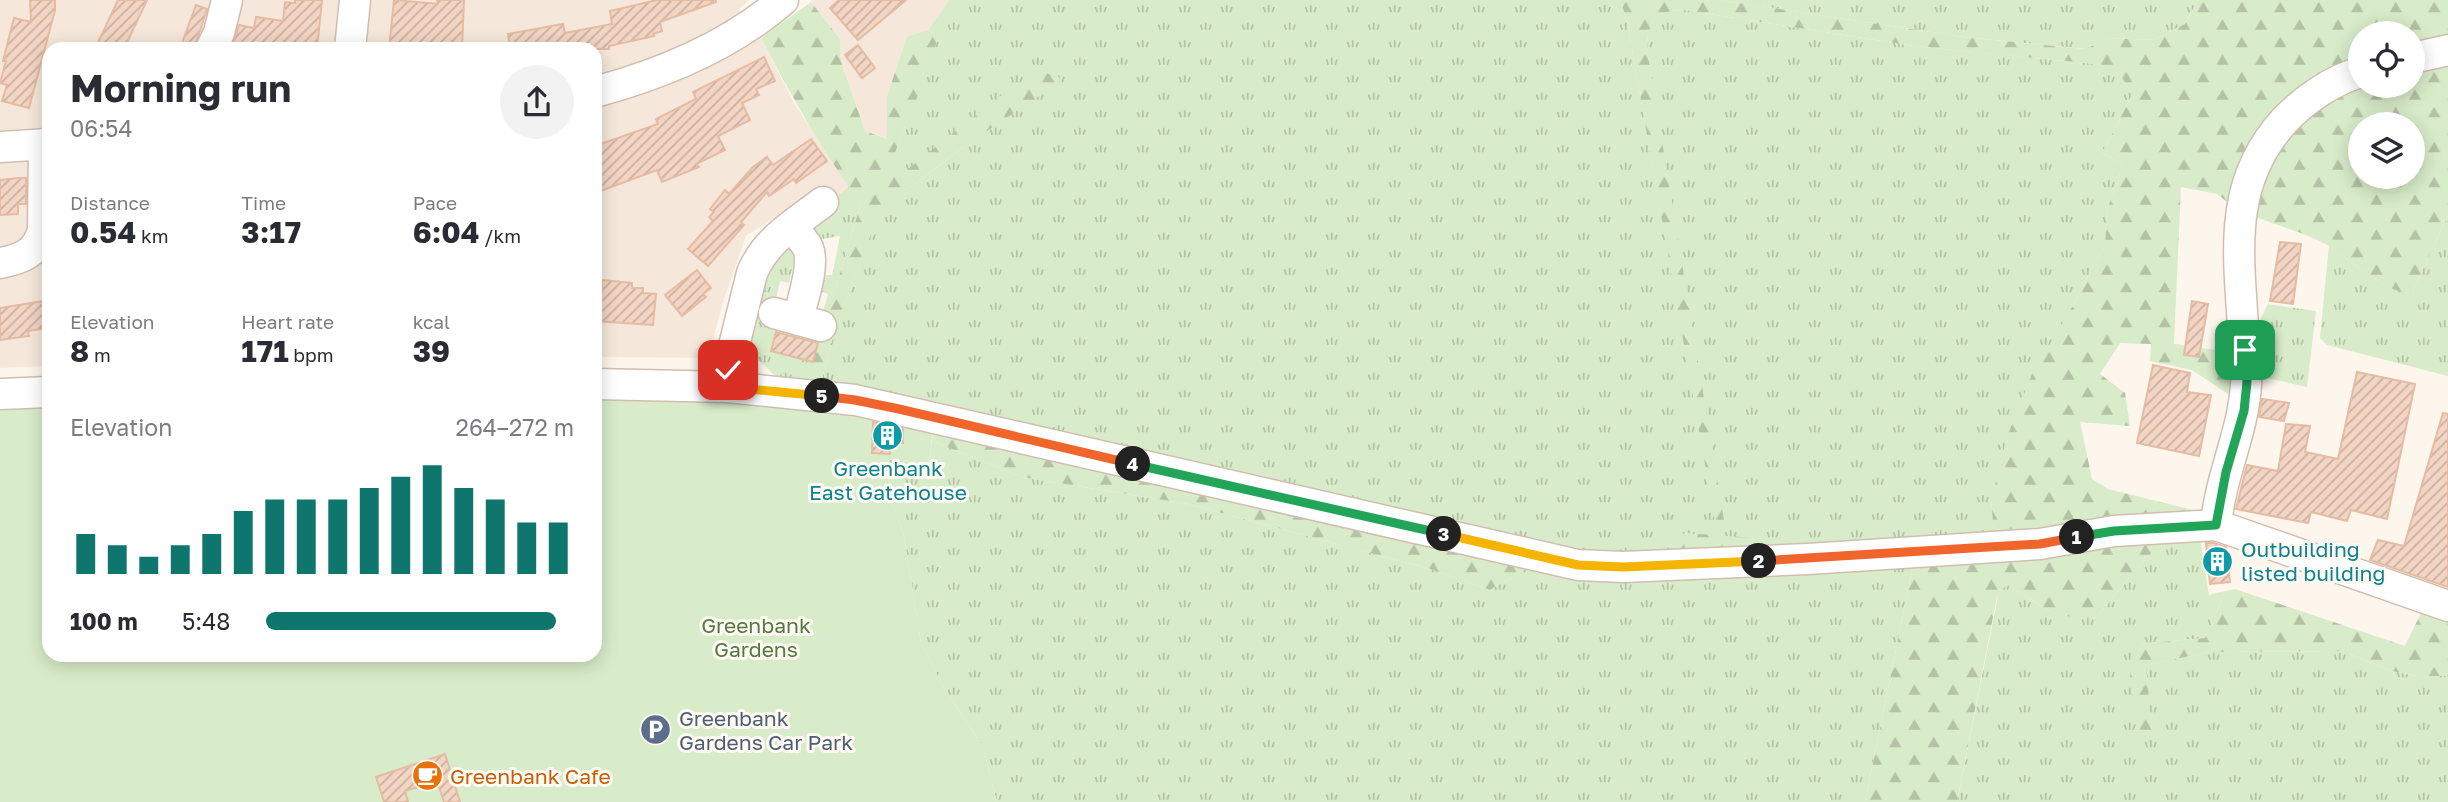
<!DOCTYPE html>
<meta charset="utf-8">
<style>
:root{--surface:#fff;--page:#f2f2f3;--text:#2b2b33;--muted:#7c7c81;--accent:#0f766e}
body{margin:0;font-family:"Golos Text",sans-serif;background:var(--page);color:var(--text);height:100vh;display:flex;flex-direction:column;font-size:26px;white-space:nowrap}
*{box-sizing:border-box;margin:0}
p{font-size:23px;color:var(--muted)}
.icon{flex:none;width:38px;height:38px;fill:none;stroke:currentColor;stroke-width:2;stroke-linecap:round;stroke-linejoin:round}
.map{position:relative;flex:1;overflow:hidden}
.side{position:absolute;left:42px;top:42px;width:560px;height:620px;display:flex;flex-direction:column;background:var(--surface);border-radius:21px;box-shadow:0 4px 18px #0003}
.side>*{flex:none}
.tools{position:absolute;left:2348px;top:21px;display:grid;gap:14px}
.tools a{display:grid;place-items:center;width:77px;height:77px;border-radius:50%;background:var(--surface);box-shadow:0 4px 18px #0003;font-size:35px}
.pin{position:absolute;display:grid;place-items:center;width:60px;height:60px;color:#fff;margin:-30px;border-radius:14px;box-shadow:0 4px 10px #0006}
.km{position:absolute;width:35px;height:35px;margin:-18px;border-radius:50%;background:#222;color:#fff;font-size:19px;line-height:35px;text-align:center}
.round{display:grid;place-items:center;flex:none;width:74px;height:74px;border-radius:37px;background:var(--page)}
.headline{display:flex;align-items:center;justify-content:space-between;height:119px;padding:0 28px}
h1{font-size:38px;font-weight:700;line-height:52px}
.stats{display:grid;grid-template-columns:repeat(3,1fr);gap:10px;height:119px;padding:7px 28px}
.stats div{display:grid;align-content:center}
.stats b{font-size:30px;font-weight:700}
.stats small{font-size:19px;font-weight:400}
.stats p{font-size:19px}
.chart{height:196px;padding:14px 28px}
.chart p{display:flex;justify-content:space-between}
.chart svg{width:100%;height:126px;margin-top:7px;stroke:var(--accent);stroke-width:6}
ul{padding:0 28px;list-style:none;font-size:23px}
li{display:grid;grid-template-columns:112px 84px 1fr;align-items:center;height:52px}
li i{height:18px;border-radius:9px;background:var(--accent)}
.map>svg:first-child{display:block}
.residential{fill:#f5e8da}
.grass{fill:url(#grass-tufts)}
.forest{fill:url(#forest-firs);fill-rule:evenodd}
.park{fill:#d8ecc9}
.building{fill:url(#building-hatch);stroke:#e6bba3;stroke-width:2}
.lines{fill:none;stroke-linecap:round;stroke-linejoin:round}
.minor-casing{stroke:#d1beb0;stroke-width:33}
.minor{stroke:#fff;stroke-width:30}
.split-1-casing{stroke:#fff;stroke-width:14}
.split-2-casing{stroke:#fff;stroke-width:14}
.split-3-casing{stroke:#fff;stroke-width:14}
.split-4-casing{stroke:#fff;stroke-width:14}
.split-5-casing{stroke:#fff;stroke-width:14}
.split-6-casing{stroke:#fff;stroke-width:14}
.split-1{stroke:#22a559;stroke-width:9}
.split-2{stroke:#f0652b;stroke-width:9}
.split-3{stroke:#f5b400;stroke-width:9}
.split-4{stroke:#22a559;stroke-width:9}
.split-5{stroke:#f0652b;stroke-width:9}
.split-6{stroke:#f5b400;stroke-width:9}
.labels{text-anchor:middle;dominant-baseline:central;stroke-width:6;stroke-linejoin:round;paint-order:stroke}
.culture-label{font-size:21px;fill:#0d838f;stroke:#fffaf3}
.park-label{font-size:21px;fill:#537a41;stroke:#fffaf3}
.service-label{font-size:21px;fill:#4e5e75;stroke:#fffaf3;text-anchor:start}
.food-label{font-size:21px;fill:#c56008;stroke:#fffaf3;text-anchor:start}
</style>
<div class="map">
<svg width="2448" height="802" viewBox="0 0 2448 802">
<defs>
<pattern id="grass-tufts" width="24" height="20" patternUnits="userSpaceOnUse" patternTransform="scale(1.75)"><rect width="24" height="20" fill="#d8ecc9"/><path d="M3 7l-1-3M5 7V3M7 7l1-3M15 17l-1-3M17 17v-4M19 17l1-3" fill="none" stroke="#b4c2a5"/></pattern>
<pattern id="forest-firs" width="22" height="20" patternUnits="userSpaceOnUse" patternTransform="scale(1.75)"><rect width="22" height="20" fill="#d8ecc9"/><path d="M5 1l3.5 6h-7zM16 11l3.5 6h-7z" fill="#b4c2a5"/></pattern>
<pattern id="building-hatch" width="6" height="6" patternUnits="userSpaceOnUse" patternTransform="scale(1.75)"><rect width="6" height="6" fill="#f3d5c3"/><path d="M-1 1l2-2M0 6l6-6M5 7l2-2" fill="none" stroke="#cab0a1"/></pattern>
</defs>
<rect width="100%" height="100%" fill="#fdf6ec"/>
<g class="residential">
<polygon points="0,0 749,0 739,9 761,38 794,103 849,186 829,204 816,190 746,236 724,299 708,358 595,357 595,49 49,49 49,366 0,368"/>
<polygon points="812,0 949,0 928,30 907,36 887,96 887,139 865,131 841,60 840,39 811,2"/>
</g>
<g class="grass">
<polygon points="949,0 1619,0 1622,3 1628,27 1717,527 1647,49 1648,33 1655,16 1677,9 1914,46 2096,64 2120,74 2132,95 2102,153 2123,165 2107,210 2105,244 2074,304 1991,501 1994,532 1788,548 1685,533 1674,557 1583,556 821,382 834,333 886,192 911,187 966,145 937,148 904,174 895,169 895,153 938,36 928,30"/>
<polygon points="1720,0 2198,0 2185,24 2154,40 2111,38 2086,49 1964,37"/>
<polygon points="849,186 861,203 834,293 829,292 840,236 815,240 809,228 829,204"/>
<path d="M2448,215V376L2327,345L2320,338L2329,245C2348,259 2389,295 2412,293Z"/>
<path d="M785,244L797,249L789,283L780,281L770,328L777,330L771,351L813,362L807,381L779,379L751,353C749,320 767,273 785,244Z"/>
<polygon points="2268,304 2316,311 2307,387 2258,376 2261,318"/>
<polygon points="932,441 1022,477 1188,504 1430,569 1490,590 1531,566 1914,561 1865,802 997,802 983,747 943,687 921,643 904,536 885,482 889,459 929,463"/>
<polygon points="2199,532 2209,595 2216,593 2221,602 2205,638 2139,644 2152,732 2145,665 2210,652 2342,651 2392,671 2417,676 2448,676 2448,802 1957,802 1998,596 2006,584 2054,614 2099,614 2146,558 2172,537"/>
</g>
<g class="forest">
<polygon points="1619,0 1720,0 1964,37 2085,49 2111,38 2154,40 2185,24 2198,0 2448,0 2448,42 2413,51 2413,33 2361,33 2361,65 2331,75 2230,204 2217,194 2181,187 2174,344 2230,352 2234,398 2192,370 2150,361 2151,344 2120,343 2100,374 2125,393 2130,426 2080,422 2092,479 2108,489 2197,511 2197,520 1994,532 1991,501 2007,437 2032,374 2074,304 2105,244 2107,210 2123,165 2102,153 2132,95 2120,74 2095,64 1914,46 1677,9 1655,16 1648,33 1647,49 1725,527 1716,527 1628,27 1622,4"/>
<path d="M811,2L840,39L841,61L865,131L887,139V96L907,36L928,30L939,36L895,153V168L903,173L1004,93L1045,73L1059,77L1060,82L966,145L911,187L886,193L834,333L821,382L807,381C816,352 819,323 828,294L810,288L826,275H833L829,292L834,293L861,203C822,151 791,95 761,38Z"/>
<path d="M2448,54V215L2412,293C2388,295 2352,261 2332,248C2313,235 2269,223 2246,213L2270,149L2356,79L2359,88L2368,86H2413V63ZM2361,124H2413V177H2361Z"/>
<polygon points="934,421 1531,566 1490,590 1430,569 1188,504 1022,477 932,441"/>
<polygon points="1685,533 1785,540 1788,548 1674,557 1675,541"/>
<polygon points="2172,537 2146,558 2099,614 2080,618 2054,614 2006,584 1997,597 1957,802 1865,802 1914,561"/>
<polygon points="2235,589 2405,646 2423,609 2448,617 2448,676 2417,676 2392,671 2342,651 2210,652 2146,665 2152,733 2140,733 2130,681 2131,650 2139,644 2205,638 2221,602 2216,593"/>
</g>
<polygon class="park" points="595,393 762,399 934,421 929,463 889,459 885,482 904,536 921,643 943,687 983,747 997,802 0,802 0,399 49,396 49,654 595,654"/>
<g class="building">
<polygon points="30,0 55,0 55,10 29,108 2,101 7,85 0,83 6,61 3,61 14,18 31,22"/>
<polygon points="118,0 147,0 124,49 95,49"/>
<polygon points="295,0 322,0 317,49 252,45 251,49 231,49 239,25 254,28 256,17 283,21 285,2 295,3"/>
<polygon points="394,0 438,4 437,0 464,0 462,49 389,49"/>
<polygon points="657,0 716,0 716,2 660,22 662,31 653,34 654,36 609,46 609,49 510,49 508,34 563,24 565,33 612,24 610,11"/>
<polygon points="839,0 906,0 858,40 830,8"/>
<polygon points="196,5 207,9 194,49 190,49 181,46"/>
<polygon points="858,45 875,68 862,78 845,55"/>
<polygon points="764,57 775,81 756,89 759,95 742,103 750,120 718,136 725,150 696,164 699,167 662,182 657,170 595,193 595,146 658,124 656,119 696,99 693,92"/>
<polygon points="811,139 827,161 796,183 794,179 769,196 767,192 741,222 744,225 708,266 688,249 713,221 709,217 714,212 710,209 725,190 729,194 753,167 767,157 773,165"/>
<polygon points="18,178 26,178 26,204 18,204 18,214 0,215 0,180"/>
<polygon points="2280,242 2301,244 2293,304 2270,301"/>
<polygon points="697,270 711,288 703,294 706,297 682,316 665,295"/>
<polygon points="602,280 632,283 632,288 643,288 643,293 656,294 653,325 595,321 595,293 602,293"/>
<polygon points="44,301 48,328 28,331 29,336 0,340 0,308"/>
<polygon points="2192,301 2208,304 2199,357 2184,355"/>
<polygon points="776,332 818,343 813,362 771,351"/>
<polygon points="2153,365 2190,373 2187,392 2211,395 2199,456 2137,443"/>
<polygon points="2357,372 2415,384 2387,519 2351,510 2347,521 2311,512 2308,523 2236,509 2247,465 2278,471 2286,424 2310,426 2305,452 2338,459"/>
<polygon points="2262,399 2289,403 2284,421 2259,417"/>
<polygon points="2443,413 2448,414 2448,587 2370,560 2378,540 2404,546"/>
<polygon points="873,422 903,429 903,443 890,443 890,454 872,453"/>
<polygon points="2206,543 2214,543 2226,547 2230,582 2210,584"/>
<polygon points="445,754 460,802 444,802 437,781 405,791 408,802 384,802 376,777"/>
</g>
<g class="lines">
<defs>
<g id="minor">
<polyline points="211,49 219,33 227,0"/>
<polyline points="350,49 355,0"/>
<polyline points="2413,58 2448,50"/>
<path d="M595,92C662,74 730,46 783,0"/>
<polyline points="0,147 49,144"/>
<path d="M791,227C797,233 804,240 808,248C815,266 802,301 798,319"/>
<path d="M0,263C22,259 37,253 43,230L44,144"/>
<polyline points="774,313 821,326"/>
<polyline points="595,384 728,387 855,400 1578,565 1623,567 1808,559 2040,544 2114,531 2216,525 2448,606"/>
<path d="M728,387V370L752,273C766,239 795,224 823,202"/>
<polyline points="0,394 49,392"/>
<path d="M2216,525C2220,477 2243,433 2246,385C2247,371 2245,357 2244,343C2240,261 2224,186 2285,120C2305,99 2333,80 2361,72"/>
</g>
</defs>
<use href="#minor" class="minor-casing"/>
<use href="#minor" class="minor"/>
</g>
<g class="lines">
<defs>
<polyline id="split-1" points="2077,537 2114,531 2216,525 2226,472 2244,411 2247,382 2245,350"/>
<polyline id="split-2" points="1759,561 2040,544 2077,537"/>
<polyline id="split-3" points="1444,534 1578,565 1623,567 1759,561"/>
<polyline id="split-4" points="1133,464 1444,534"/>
<polyline id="split-5" points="822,396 855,400 899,409 1133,464"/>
<polyline id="split-6" points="728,370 728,387 822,396"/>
</defs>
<use href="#split-1" class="split-1-casing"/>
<use href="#split-2" class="split-2-casing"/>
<use href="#split-3" class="split-3-casing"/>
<use href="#split-4" class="split-4-casing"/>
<use href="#split-5" class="split-5-casing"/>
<use href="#split-6" class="split-6-casing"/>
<use href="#split-1" class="split-1"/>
<use href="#split-2" class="split-2"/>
<use href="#split-3" class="split-3"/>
<use href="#split-4" class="split-4"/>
<use href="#split-5" class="split-5"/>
<use href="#split-6" class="split-6"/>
</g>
<defs>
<symbol id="building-disc" viewBox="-11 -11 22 22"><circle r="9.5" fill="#0f9aa8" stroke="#fffaf3"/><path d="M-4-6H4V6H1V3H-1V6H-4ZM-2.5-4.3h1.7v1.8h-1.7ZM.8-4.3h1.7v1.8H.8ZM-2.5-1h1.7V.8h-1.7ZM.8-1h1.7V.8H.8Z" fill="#fff"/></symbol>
<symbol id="parking-disc" viewBox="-11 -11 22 22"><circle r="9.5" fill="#5c6f8a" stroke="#fffaf3"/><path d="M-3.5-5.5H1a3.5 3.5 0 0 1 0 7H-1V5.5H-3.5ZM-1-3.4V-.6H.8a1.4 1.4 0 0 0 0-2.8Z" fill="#fff"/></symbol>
<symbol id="cafe-disc" viewBox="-11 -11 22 22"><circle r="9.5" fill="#e8710a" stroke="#fffaf3"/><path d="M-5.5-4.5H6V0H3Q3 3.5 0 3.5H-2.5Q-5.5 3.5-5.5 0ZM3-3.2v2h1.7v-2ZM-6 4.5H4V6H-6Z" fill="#fff"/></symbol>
</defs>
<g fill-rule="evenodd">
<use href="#building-disc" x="870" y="418" width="35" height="35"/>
<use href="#building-disc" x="2200" y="544" width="35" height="35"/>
<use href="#parking-disc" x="638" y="712" width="35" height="35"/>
<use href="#cafe-disc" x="410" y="758" width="35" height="35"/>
</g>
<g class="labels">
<g class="culture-label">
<text x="888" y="468">Greenbank<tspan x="888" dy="24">East Gatehouse</tspan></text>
<text x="2241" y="549" text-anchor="start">Outbuilding<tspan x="2241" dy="24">listed building</tspan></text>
</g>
<g class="park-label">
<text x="756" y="625">Greenbank<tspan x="756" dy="24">Gardens</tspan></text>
</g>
<g class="service-label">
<text x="679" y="718">Greenbank<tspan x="679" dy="24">Gardens Car Park</tspan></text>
</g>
<g class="food-label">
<text x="450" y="776">Greenbank Cafe</text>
</g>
</g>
</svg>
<div class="tools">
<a><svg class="icon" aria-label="locate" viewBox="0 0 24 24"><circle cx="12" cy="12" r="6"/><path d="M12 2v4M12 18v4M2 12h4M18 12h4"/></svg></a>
<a><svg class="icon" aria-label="layers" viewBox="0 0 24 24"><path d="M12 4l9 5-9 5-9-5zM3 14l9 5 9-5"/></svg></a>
</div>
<div class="pin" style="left:2245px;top:350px;background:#1e9e55"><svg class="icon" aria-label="arrive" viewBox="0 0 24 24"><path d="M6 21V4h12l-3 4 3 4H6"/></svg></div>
<div class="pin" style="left:728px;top:370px;background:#d93025"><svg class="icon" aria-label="check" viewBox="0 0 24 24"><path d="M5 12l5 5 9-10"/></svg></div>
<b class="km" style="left:2077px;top:537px">1</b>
<b class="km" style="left:1759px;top:561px">2</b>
<b class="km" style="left:1444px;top:534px">3</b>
<b class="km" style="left:1133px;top:464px">4</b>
<b class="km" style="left:822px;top:396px">5</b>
<section class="side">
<div class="headline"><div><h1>Morning run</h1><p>06:54</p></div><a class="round"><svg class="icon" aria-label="share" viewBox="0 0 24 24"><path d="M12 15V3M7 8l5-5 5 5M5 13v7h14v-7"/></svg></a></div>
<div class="stats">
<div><p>Distance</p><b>0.54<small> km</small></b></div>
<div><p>Time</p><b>3:17</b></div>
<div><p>Pace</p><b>6:04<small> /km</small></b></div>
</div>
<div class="stats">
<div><p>Elevation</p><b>8<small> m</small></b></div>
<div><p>Heart rate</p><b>171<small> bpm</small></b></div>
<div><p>kcal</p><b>39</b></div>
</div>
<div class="chart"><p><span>Elevation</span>264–272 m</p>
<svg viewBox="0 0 160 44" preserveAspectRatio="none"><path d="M5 44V30M15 44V34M25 44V38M35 44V34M45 44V30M55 44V22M65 44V18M75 44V18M85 44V18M95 44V14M105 44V10M115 44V6M125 44V14M135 44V18M145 44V26M155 44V26"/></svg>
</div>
<ul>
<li><b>100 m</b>5:48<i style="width:94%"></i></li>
</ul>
</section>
</div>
